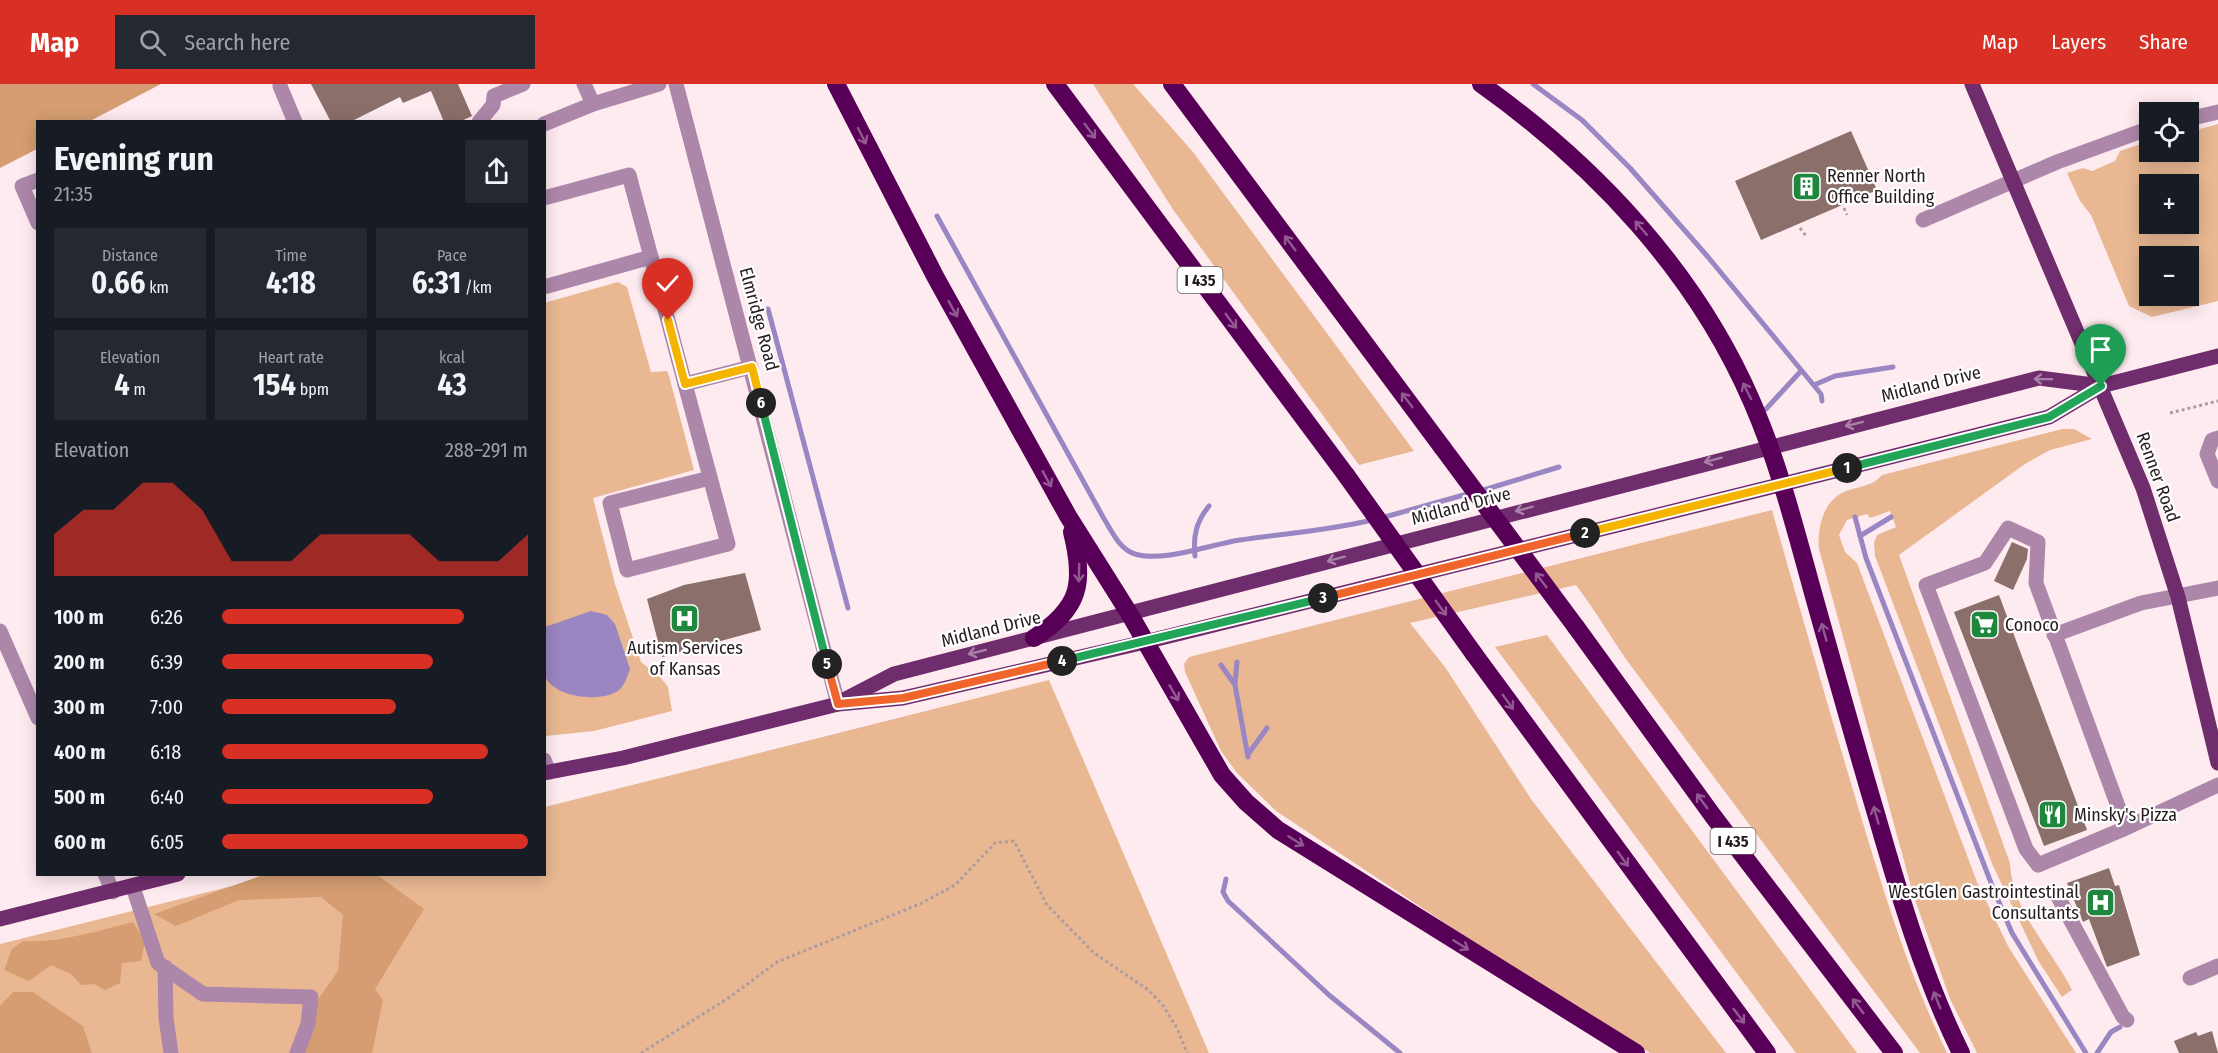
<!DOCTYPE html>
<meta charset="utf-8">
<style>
:root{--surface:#171b24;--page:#242831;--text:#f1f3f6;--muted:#9ea1a6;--accent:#d93025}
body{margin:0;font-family:"Fira Sans Condensed",sans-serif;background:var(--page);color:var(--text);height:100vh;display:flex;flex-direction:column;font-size:22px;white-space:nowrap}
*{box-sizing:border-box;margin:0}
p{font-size:20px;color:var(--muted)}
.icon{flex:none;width:33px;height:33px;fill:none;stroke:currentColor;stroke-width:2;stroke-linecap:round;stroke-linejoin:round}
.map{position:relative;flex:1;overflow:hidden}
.details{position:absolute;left:36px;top:36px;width:510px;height:756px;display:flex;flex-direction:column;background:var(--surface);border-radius:0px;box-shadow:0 3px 15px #0003}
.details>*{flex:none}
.fabs{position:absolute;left:2139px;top:18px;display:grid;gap:12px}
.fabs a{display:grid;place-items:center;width:60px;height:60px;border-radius:0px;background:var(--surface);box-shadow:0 3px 15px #0003;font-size:30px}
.pin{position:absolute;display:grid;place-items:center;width:51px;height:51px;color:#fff;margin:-62px -26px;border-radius:50% 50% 50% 0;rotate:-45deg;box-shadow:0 0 6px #0007}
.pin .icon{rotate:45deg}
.km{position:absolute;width:30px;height:30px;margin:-15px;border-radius:50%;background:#222;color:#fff;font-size:16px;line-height:30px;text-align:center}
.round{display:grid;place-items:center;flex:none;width:63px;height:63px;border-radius:0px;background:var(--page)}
.headline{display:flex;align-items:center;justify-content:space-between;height:102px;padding:0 18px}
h1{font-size:33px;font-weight:700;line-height:45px}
.figures{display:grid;grid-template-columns:repeat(3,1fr);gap:9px;height:102px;padding:6px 18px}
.figures div{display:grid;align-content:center;border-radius:0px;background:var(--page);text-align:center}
.figures b{font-size:30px;font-weight:700}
.figures small{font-size:16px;font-weight:400}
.figures p{font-size:16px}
.chart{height:168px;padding:12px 18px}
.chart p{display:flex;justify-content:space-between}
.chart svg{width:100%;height:108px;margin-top:6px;fill:var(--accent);opacity:.7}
ul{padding:0 18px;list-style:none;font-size:20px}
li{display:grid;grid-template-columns:96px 72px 1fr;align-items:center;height:45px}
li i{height:15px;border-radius:8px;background:var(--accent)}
header{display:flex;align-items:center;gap:36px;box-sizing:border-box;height:84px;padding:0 30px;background:var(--accent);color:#fff}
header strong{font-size:28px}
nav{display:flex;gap:33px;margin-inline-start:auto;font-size:21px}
.search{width:420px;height:54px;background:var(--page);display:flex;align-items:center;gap:15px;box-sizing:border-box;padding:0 21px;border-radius:0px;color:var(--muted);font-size:22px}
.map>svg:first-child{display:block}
.green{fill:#e9b893;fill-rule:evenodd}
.forest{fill:#d59d71}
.water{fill:#9a86c2}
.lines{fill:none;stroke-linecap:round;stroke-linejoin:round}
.stream{stroke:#9a86c2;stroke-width:5}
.building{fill:#8b6f6a}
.path{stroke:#ac9ca0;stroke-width:3;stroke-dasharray:3 3;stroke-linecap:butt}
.minor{stroke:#ad87aa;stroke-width:15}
.major{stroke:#702d6d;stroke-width:15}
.highway{stroke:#580057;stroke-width:18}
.highway-bridge{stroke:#580057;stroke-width:18}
.oneway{stroke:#925991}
.oneway2{stroke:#a981a7}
.split-1-casing{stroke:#fff;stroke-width:12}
.split-2-casing{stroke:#fff;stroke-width:12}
.split-3-casing{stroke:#fff;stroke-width:12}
.split-4-casing{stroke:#fff;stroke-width:12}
.split-5-casing{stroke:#fff;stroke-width:12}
.split-6-casing{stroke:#fff;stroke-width:12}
.split-7-casing{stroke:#fff;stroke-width:12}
.split-1{stroke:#22a559;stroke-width:8}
.split-2{stroke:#f5b400;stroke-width:8}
.split-3{stroke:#f0652b;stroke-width:8}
.split-4{stroke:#22a559;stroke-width:8}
.split-5{stroke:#f0652b;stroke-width:8}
.split-6{stroke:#22a559;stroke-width:8}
.split-7{stroke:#f5b400;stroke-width:8}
.labels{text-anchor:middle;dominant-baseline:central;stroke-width:4.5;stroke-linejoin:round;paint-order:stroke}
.shield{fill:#fefefe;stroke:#675f61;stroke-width:1.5}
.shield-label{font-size:16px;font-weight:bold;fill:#261b1e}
.poi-label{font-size:18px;fill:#261b1e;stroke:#fefefe;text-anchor:start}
.street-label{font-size:18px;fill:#261b1e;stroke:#fefefe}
</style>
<header>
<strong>Map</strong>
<div class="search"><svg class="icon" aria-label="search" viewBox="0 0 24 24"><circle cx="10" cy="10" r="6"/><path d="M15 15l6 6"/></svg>Search here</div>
<nav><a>Map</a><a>Layers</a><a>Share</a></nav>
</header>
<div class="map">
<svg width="2218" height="969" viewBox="0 0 2218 969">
<rect width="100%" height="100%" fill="#feebf0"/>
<g class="green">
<polygon points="1093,0 1133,0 1193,68 1414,367 1359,381 1174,127"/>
<path d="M2218,40V217L2152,233L2129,222L2091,131L2080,117L2067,89L2083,84L2092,87L2115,77L2120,67L2149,57L2150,68H2188L2189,48ZM2150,100H2188V140H2150ZM2150,172H2188V212H2150Z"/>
<polygon points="618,198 627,203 651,288 667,287 669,292 694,386 593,414 615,500 641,578 661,594 668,603 672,627 594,647 546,652 544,219"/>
<path d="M2062,345H2074L2092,355L2050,366L2025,380L1899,471L2010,779C2012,827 2051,864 2072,906L2062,913L2039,878L1993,782L1875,472L1874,459L1877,451L1896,443L1890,427L1870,434L1867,430L1847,436L1839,451L1845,468L1857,479L1977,798L2008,862L2076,969H1977L1950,915L1913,810L1819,465C1817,445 1823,417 1844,408C1858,402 1872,403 1882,391Z"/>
<path d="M1772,426C1800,526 1829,626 1859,726C1884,809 1909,891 1947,969H1920L1628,578C1610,552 1595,526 1576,501L1410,539L1445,583L1531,715L1726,969H1650L1478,861L1276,727L1237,689L1221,667L1185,588L1184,580L1189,573Z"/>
<polygon points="1547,551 1857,969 1796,969 1495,563"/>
<polygon points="1049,596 1209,969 0,969 0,860 276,791 544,790 545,723"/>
</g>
<g class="forest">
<polygon points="0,0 161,0 90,37 38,38 37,65 0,84"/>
<polygon points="266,790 377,791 424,825 375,905 383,916 372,969 301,969 319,914 338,887 343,831 321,813 239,816 176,842 154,830"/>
<path d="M133,838L145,858L141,877L122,879L120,899L105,906L94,900L81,901L71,890L51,881L29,897L4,886L12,865L23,857C60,859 97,847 133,838Z"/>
<polygon points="13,908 33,908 83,942 92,969 0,969 0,922"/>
</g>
<path class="water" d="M591,527L607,531L615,540L630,585C627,593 625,601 619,606C602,619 556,614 546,594C540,581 544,557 545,543Z"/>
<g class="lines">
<g class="stream">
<polyline points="1533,0 1582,36 1630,84 1708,173 1821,310 1822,317"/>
<path d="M937,132L1103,433C1111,446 1119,465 1135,470C1162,479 1212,460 1240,456C1285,449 1328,447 1372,436"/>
<polyline points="768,225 848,524"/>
<polyline points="1814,301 1835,292 1893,283"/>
<polyline points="1766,325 1801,287"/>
<polyline points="1480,407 1559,383"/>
<polyline points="1855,433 1866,474 1993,804 2012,849 2086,969"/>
<polyline points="1381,434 1471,409"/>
<polyline points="1860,452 1891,433"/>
<path d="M1195,472C1193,452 1196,438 1209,422"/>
<polyline points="1221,581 1235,601 1248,673"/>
<polyline points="1235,600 1237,578"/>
<polyline points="1249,669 1267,644"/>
<polyline points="1226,795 1223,808 1228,817 1329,911 1400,969"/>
<polyline points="2097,969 2111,948 2120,943"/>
</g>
</g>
<g class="building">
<polygon points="311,0 458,0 472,32 459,38 444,38 431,7 403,19 400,13 350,38 331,38"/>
<polygon points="1851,47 1877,106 1761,156 1735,97"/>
<polygon points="2012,458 2028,465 2027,475 2013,506 1994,497"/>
<polygon points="745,489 761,546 662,573 647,515 684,501"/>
<polygon points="1999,511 2087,746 2044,762 1954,528"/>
<polygon points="2109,784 2115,802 2119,801 2140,871 2107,883 2089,835 2083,838 2067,799"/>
<polygon points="2212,947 2218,969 2179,969 2174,957 2196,948 2198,952"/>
</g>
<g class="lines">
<g class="path">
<polyline points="1844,124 1847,131"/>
<polyline points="1800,144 1806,152"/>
<polyline points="2170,329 2218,317"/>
<polyline points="641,969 730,913 777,878 922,819 955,801 995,759 1014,757 1047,821 1094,869 1147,905 1162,920 1177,944 1187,969"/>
</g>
<g class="minor">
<polyline points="584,0 593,20"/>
<polyline points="676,0 838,620"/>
<polyline points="280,2 295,38"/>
<polyline points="2188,35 2218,28"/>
<polyline points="479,38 493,21 494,12 523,0"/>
<polyline points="544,40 593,20 659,0"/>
<polyline points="38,96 22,102 38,139"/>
<polyline points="544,114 629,91 651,173"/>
<polyline points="1923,136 2057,78 2150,44"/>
<polyline points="544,203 651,173 685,300 751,283"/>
<polyline points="685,300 728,460 627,486 610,419 710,394"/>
<polyline points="2218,354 2212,356 2207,370 2218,397"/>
<polyline points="0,547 38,634"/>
<polyline points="2054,551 2141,519 2218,504"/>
<polyline points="544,676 549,688"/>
<polyline points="2126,744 2036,499 2038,458 2008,444 1985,479 1926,501 2026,765 2038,781 2126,744 2218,701"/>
<polyline points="105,790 113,808"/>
<polyline points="133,803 158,879 203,910 311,913 308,940 297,969"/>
<polyline points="2056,809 2123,933 2127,936"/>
<polyline points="165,883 166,934 171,969"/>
<polyline points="2190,894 2218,882"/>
</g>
<g class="major">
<polyline points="1972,0 2143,404 2178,513 2218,679"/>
<polyline points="844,616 894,590 2039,294 2101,302"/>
<polyline points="544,689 623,674 838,620 903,614 1145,558 1783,400 2049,333 2101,302 2218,272"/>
<polyline points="0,835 178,790"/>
</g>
<g class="highway">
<polyline points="836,0 936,194 1068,432 1129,529 1222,691 1246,718 1278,746 1636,969"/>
<polyline points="1055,0 1346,391"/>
<polyline points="1172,0 1442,363"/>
<path d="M1481,0C1595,81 1696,188 1752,318C1779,380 1795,444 1813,509C1834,584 1855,659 1877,733C1900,813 1924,894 1961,969"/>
<polyline points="1576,543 1713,732 1894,969"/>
<path d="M1034,554C1080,524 1085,500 1072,448"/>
<polyline points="1474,570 1767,969"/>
</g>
<g class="highway-bridge">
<polyline points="1442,363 1576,543"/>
<polyline points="1346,391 1474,570"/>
</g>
</g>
<defs><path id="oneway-shaft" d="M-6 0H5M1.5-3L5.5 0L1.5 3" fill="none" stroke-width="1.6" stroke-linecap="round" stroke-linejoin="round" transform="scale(1.5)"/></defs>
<g class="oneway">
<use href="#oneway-shaft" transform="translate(1090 47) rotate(53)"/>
<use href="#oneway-shaft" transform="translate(862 52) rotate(63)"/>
<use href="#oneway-shaft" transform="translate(1641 144) rotate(-131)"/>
<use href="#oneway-shaft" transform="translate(1290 159) rotate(-127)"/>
<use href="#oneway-shaft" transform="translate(953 225) rotate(61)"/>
<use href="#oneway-shaft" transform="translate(1231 237) rotate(53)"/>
<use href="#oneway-shaft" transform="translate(1747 307) rotate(-117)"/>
<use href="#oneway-shaft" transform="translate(1407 316) rotate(-127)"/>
<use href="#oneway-shaft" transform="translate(1047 395) rotate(61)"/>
<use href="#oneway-shaft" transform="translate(1079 489) rotate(91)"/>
<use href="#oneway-shaft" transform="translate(1541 496) rotate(-127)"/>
<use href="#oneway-shaft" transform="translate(1441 524) rotate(54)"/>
<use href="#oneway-shaft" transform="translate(1824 548) rotate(-106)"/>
<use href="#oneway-shaft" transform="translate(1174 609) rotate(60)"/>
<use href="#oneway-shaft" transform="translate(1508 618) rotate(54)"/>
<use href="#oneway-shaft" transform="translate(1702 717) rotate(-126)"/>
<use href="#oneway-shaft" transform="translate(1876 731) rotate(-106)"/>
<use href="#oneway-shaft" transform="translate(1296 757) rotate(32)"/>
<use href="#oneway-shaft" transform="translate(1623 775) rotate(54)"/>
<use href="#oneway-shaft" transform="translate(1461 861) rotate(32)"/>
<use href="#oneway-shaft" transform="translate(1937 916) rotate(-112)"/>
<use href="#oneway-shaft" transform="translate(1858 922) rotate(-127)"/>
<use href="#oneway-shaft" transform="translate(1739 932) rotate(53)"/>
</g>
<g class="oneway2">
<use href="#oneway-shaft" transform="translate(2043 295) rotate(-179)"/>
<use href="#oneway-shaft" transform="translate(1854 340) rotate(166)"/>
<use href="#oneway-shaft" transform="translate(1713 376) rotate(165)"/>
<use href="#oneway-shaft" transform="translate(1524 425) rotate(165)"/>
<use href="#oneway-shaft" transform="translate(1336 475) rotate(165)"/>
<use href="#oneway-shaft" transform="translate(977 568) rotate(166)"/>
</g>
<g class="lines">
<defs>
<polyline id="split-1" points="1847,384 2049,333 2101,302"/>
<polyline id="split-2" points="1585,449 1847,384"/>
<polyline id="split-3" points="1323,514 1585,449"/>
<polyline id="split-4" points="1062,577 1323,514"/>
<polyline id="split-5" points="827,580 838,620 903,614 1062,577"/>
<polyline id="split-6" points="761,319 827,580"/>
<polyline id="split-7" points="668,236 685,300 752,283 761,319"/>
</defs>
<use href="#split-1" class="split-1-casing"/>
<use href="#split-2" class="split-2-casing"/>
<use href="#split-3" class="split-3-casing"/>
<use href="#split-4" class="split-4-casing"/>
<use href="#split-5" class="split-5-casing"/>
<use href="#split-6" class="split-6-casing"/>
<use href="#split-7" class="split-7-casing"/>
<use href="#split-1" class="split-1"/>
<use href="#split-2" class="split-2"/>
<use href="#split-3" class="split-3"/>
<use href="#split-4" class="split-4"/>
<use href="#split-5" class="split-5"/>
<use href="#split-6" class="split-6"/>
<use href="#split-7" class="split-7"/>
</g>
<defs>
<symbol id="building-square" viewBox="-11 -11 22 22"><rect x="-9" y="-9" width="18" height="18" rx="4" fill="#1e873d" stroke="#fefefe"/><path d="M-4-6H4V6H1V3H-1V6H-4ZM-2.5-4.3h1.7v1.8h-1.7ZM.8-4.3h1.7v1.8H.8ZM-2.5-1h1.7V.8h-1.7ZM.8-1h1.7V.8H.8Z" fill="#fff"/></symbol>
<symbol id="hospital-square" viewBox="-11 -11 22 22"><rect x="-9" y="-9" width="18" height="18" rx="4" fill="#1e873d" stroke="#fefefe"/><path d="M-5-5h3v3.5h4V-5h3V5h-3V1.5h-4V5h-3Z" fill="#fff"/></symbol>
<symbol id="supermarket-square" viewBox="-11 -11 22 22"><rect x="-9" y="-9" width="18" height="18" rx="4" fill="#1e873d" stroke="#fefefe"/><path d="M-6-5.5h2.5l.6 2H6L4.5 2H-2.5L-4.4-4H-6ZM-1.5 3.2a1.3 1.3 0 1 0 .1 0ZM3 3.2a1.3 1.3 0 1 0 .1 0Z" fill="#fff"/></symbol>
<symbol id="restaurant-square" viewBox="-11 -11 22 22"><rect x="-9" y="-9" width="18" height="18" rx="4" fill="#1e873d" stroke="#fefefe"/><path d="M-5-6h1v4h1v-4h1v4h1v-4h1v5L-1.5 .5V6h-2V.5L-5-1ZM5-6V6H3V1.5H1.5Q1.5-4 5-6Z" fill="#fff"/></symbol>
</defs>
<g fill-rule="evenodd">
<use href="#building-square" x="1790" y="86" width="33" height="33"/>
<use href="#hospital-square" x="668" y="518" width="33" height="33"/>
<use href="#supermarket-square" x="1968" y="524" width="33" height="33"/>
<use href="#restaurant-square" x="2036" y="714" width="33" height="33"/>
<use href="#hospital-square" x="2084" y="802" width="33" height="33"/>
</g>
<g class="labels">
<g class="shield">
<rect x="1177.5" y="183" width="45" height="26" rx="4.5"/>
<rect x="1710.5" y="744" width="45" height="26" rx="4.5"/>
</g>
<g class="shield-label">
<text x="1200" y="196">I 435</text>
<text x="1733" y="757">I 435</text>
</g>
<g class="poi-label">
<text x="1827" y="92">Renner North<tspan x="1827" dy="21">Office Building</tspan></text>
<text x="2005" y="541">Conoco</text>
<text x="685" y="564" text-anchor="middle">Autism Services<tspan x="685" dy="21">of Kansas</tspan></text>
<text x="2074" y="731">Minsky's Pizza</text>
<text x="2079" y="808" text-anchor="end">WestGlen Gastrointestinal<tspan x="2079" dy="21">Consultants</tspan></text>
</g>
<g class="street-label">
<text transform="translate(759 235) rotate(75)">Elmridge Road</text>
<text transform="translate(1931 300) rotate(-14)">Midland Drive</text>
<text transform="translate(2158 393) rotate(70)">Renner Road</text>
<text transform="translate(1461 422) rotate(-15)">Midland Drive</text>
<text transform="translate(991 545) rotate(-14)">Midland Drive</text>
</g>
</g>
</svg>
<div class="fabs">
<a><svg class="icon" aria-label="locate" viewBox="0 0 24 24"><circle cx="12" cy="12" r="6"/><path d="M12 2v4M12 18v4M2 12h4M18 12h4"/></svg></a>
<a>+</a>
<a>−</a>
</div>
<div class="pin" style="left:2101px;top:302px;background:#1e9e55"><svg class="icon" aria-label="arrive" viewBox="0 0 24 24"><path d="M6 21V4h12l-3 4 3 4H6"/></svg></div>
<div class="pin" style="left:668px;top:236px;background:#d93025"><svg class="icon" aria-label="check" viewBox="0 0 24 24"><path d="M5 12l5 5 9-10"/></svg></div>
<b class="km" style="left:1847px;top:384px">1</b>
<b class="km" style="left:1585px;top:449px">2</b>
<b class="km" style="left:1323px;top:514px">3</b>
<b class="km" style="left:1062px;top:577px">4</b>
<b class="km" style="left:827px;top:580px">5</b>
<b class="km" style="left:761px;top:319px">6</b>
<section class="details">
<div class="headline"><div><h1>Evening run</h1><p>21:35</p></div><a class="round"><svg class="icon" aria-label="share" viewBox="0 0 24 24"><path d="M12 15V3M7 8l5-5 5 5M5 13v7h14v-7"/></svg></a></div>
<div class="figures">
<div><p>Distance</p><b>0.66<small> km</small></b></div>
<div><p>Time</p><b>4:18</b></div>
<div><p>Pace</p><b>6:31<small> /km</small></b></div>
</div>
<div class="figures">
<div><p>Elevation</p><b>4<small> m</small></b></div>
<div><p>Heart rate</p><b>154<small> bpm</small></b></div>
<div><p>kcal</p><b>43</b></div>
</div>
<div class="chart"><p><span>Elevation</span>288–291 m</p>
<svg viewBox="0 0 160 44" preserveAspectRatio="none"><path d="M0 44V27L10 17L20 17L30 6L40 6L50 17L60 38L70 38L80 38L90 27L100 27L110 27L120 27L130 38L140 38L150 38L160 27V44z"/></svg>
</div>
<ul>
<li><b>100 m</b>6:26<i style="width:79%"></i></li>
<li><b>200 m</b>6:39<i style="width:69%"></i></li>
<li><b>300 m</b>7:00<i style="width:57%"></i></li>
<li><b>400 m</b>6:18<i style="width:87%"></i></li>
<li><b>500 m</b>6:40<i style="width:69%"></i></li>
<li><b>600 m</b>6:05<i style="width:100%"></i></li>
</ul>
</section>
</div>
